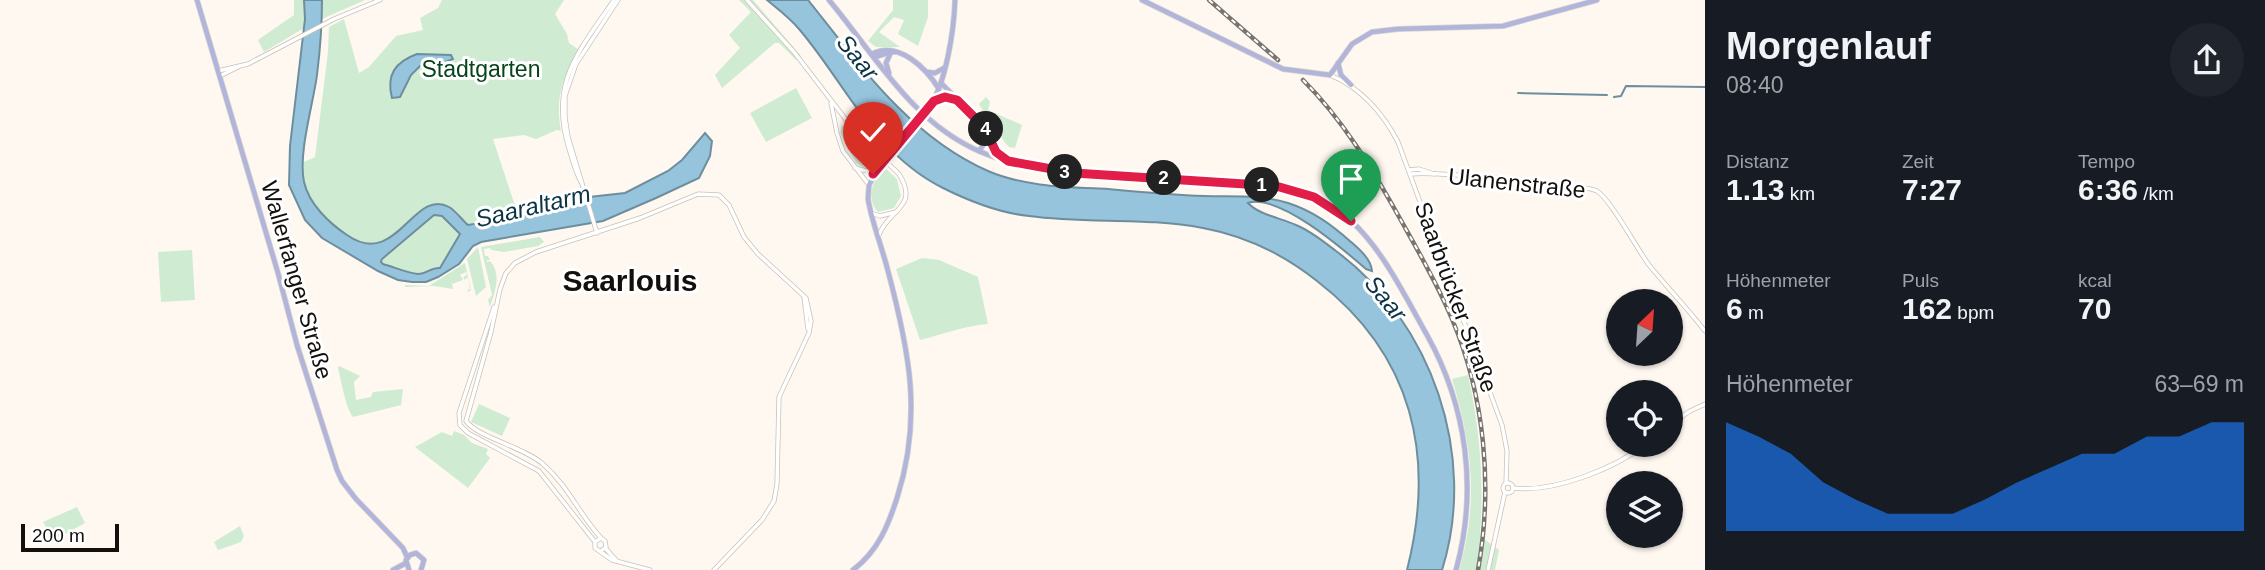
<!DOCTYPE html>
<html lang="de">
<meta charset="utf-8">
<style>
:root{--surface:#171b24;--page:#20242c;--text:#f1f3f6;--muted:#9ea1a6;--accent:#1a73e8}
body{margin:0;font-family:Helvetica,sans-serif;background:var(--page);color:var(--text);height:100vh;display:flex;flex-direction:column;font-size:26px;white-space:nowrap}
*{box-sizing:border-box;margin:0}
p{font-size:23px;color:var(--muted)}
.icon{flex:none;width:38px;height:38px;fill:none;stroke:currentColor;stroke-width:2;stroke-linecap:round;stroke-linejoin:round}
.map{position:relative;flex:1;overflow:hidden}
.drawer{display:flex;flex-direction:column;background:var(--surface);width:560px}
.drawer>*{flex:none}
.needle{width:46px;rotate:25deg}
.controls{position:absolute;left:1606px;top:289px;display:grid;gap:14px}
.controls a{display:grid;place-items:center;width:77px;height:77px;border-radius:50%;background:var(--surface);box-shadow:0 2px 5px #0004;font-size:35px}
.scale{position:absolute;left:21px;bottom:18px;width:98px;box-sizing:border-box;padding-left:7px;border:4px solid #120f0c;border-top:0;font-size:19px;line-height:24px;white-space:nowrap;color:#120f0c;-webkit-text-stroke:5px #fff;paint-order:stroke}
.pin{position:absolute;display:grid;place-items:center;width:60px;height:60px;color:#fff;margin:-72px -30px;border-radius:50% 50% 50% 0;rotate:-45deg;box-shadow:0 0 7px #0007}
.pin .icon{rotate:45deg}
.km{position:absolute;width:35px;height:35px;margin:-18px;border-radius:50%;background:#222;color:#fff;font-size:19px;line-height:35px;text-align:center}
.round{display:grid;place-items:center;flex:none;width:74px;height:74px;border-radius:37px;background:var(--page)}
.summary{display:flex;align-items:center;justify-content:space-between;height:119px;padding:0 21px}
h1{font-size:38px;font-weight:700;line-height:52px}
.stats{display:grid;grid-template-columns:repeat(3,1fr);gap:10px;height:119px;padding:7px 21px}
.stats div{display:grid;align-content:center}
.stats b{font-size:30px;font-weight:700}
.stats small{font-size:19px;font-weight:400}
.stats p{font-size:19px}
.chart{height:196px;padding:14px 21px}
.chart p{display:flex;justify-content:space-between}
.chart svg{width:100%;height:126px;margin-top:7px;fill:var(--accent);opacity:.7}
main{display:flex;flex:1;min-height:0}
.map>svg:first-child{display:block}
.green{fill:#cfecd2}
.water{fill:#96c4dd;stroke:#6e8e9e;stroke-width:2;fill-rule:evenodd}
.lines{fill:none;stroke-linecap:round;stroke-linejoin:round}
.stream{stroke:#6e8e9e;stroke-width:2}
.minor-casing{stroke:#c8c1b7;stroke-width:5}
.major-casing{stroke:#d4d4d3;stroke-width:6}
.minor{stroke:#fff;stroke-width:3.5}
.major{stroke:#b2b4d9;stroke-width:4.5}
.rail-casing{stroke:#78746f;stroke-width:4.5}
.rail{stroke:#fff;stroke-width:2;stroke-dasharray:5;stroke-linecap:butt}
.major-bridge-casing{stroke:#d4d4d3;stroke-width:6;stroke-linecap:butt}
.major-bridge{stroke:#b2b4d9;stroke-width:4.5}
.route-casing{stroke:#fff;stroke-width:14}
.route{stroke:#e11d48;stroke-width:9}
.labels{text-anchor:middle;dominant-baseline:central;stroke-width:6;stroke-linejoin:round;paint-order:stroke}
.park-label{font-size:23px;fill:#08441b;stroke:#fff}
.street-label{font-size:23px;fill:#120f0c;stroke:#fff}
.water-label{font-size:24px;font-style:italic;fill:#0c3446;stroke:#fff}
.district-label{font-size:30px;font-weight:bold;fill:#120f0c;stroke:#fff}
</style>
<main>
<div class="map">
<svg width="1705" height="570" viewBox="0 0 1705 570">
<rect width="100%" height="100%" fill="#fef8f0"/>
<g class="green">
<polygon points="294,0 304,0 304,28 264,52 258,40 294,15"/>
<polygon points="322,0 365,0 322,19"/>
<path d="M442,0H564L555,14L567,34L569,43L579,50C562,79 555,97 561,131L557,130L536,139L524,135L493,139L519,218L469,225L449,207C436,213 421,218 408,225C396,232 386,244 370,245C346,245 311,205 305,184C303,176 303,169 304,162L315,157L328,52L329,27L344,19L359,73L369,67L396,36L423,30L420,18L438,8Z"/>
<polygon points="739,0 753,0 801,56 796,60 779,43 775,43 722,88 715,75 740,48 729,35 751,12"/>
<polygon points="893,0 928,0 928,17 918,46 898,34 904,20 894,17 879,32 900,47 876,47 868,41 893,10"/>
<polygon points="796,88 812,118 766,142 750,113"/>
<path d="M986,97L990,102L988,110L1022,125L1015,148L1009,147C1003,141 1000,135 996,128C991,119 983,113 979,104Z"/>
<path d="M842,125L877,162C872,169 863,168 856,163L840,132Z"/>
<path d="M884,167L897,179L901,196L894,208L878,212C865,198 873,180 884,167Z"/>
<polygon points="434,215 442,216 460,234 440,268 435,267 423,274 416,274 383,264 381,262 382,259"/>
<path d="M540,237L544,242L538,246L504,252L491,250L490,248L484,249L485,256H488L490,260H487V262L490,261C502,275 495,291 490,307L488,300L492,295L481,247Z"/>
<polygon points="478,247 486,287 476,296 467,259"/>
<polygon points="192,250 195,300 161,302 158,252"/>
<path d="M922,258L939,260L978,277L988,324C964,326 944,334 920,340L896,269Z"/>
<polygon points="465,263 471,290 468,292 467,290 470,289 468,277 465,280 463,277 467,275 466,272 460,275 463,280 452,284 453,289 434,286 405,287 405,285 429,286"/>
<path d="M339,366L360,376L354,382L356,400L371,397L373,392L403,389L401,405L353,417C346,409 341,380 338,368Z"/>
<path d="M1468,375C1480,429 1484,481 1480,536L1499,550L1495,570H1459C1479,505 1472,443 1452,379Z"/>
<polygon points="479,404 510,418 502,436 471,422"/>
<polygon points="454,431 464,435 472,443 488,449 486,454 490,458 468,488 415,447 442,432 452,436"/>
<polygon points="77,507 85,523 54,540 43,522"/>
<polygon points="240,526 244,536 241,542 218,550 214,542"/>
</g>
<g class="water">
<path d="M304,0H322C322,24 320,51 317,75C313,105 298,153 304,182C309,204 329,223 347,235C397,270 413,187 449,207C456,211 462,220 468,225L551,211L568,206L580,198L625,193L668,171L682,160L705,133L712,141L710,156L699,178L656,198L603,221L481,242L473,246L459,264L438,277L426,282H412L398,280L378,271L322,238L305,220L289,185L290,146L305,19ZM434,215L442,216L460,234L440,268C431,267 427,274 418,274C407,273 394,267 383,264L381,262L382,259Z"/>
<path d="M767,0H808C860,65 909,136 988,171C1025,187 1068,187 1108,189C1140,192 1172,195 1204,196C1232,197 1261,194 1288,203C1313,211 1332,225 1351,242C1359,249 1371,259 1372,271L1366,269C1344,250 1279,193 1248,203C1259,215 1281,218 1296,225C1311,231 1324,242 1336,251C1432,322 1478,456 1442,570H1407C1436,456 1413,355 1317,281C1283,254 1246,236 1203,228C1145,217 1087,224 1029,216C1000,213 969,201 943,188C874,154 846,84 799,29C790,18 778,9 767,0Z"/>
<path d="M417,54L451,55L453,59L441,64L421,65L411,75L400,97L392,98C386,75 395,62 417,54Z"/>
</g>
<g class="lines">
<g class="stream">
<polyline points="1518,93 1607,95"/>
<polyline points="1614,97 1621,96 1626,86 1705,87"/>
</g>
<defs>
<g id="minor">
<path d="M747,0L794,52L857,134L899,174C920,208 888,209 879,235"/>
<polyline points="218,71 248,64 334,19 380,0"/>
<path d="M1330,75C1360,87 1383,113 1398,142L1502,425L1507,451L1506,483"/>
<polyline points="220,76 238,67"/>
<polyline points="831,103 837,133 843,151 869,185"/>
<polyline points="855,168 867,171 877,168"/>
<polyline points="1409,170 1419,169 1434,174"/>
<path d="M1411,174C1427,171 1585,184 1597,191C1611,200 1637,249 1649,265C1667,287 1687,308 1705,331"/>
<path d="M581,182C576,173 573,162 570,152C548,84 577,54 614,0"/>
<polyline points="871,213 880,216 896,212"/>
<polyline points="597,233 568,137 565,117 565,96 576,64 618,0"/>
<polyline points="804,297 808,329"/>
<polyline points="494,307 459,413 460,425 468,433 539,471 595,542"/>
<polyline points="1671,424 1690,411 1705,404"/>
<circle cx="1508" cy="488" r="5"/>
<path d="M1513,488C1553,493 1614,469 1646,444"/>
<path d="M601,538C579,514 569,487 543,464C524,447 477,437 466,421L491,332L500,289L506,273L515,263L536,252L640,218L698,194L719,195L729,205L744,237L758,254L806,298L811,321L809,333L779,397L777,484L774,501L762,520L714,570"/>
<polyline points="595,542 595,548 612,560 650,570"/>
<polyline points="595,542 601,538 605,541 606,547 601,551"/>
<polyline points="605,548 616,560"/>
<polyline points="1488,570 1505,492"/>
</g>
<g id="major">
<polyline points="197,0 278,273 297,345 337,470 342,481 356,499 403,548 407,557"/>
<path d="M829,0C875,55 912,123 981,152C1050,181 1132,176 1206,181C1257,184 1310,183 1350,220C1382,248 1406,298 1427,335C1467,407 1478,490 1456,570"/>
<polyline points="1142,0 1283,69 1330,75 1352,44 1372,32 1398,29 1503,26 1597,0"/>
<path d="M872,54C898,40 926,68 939,89"/>
<polyline points="875,57 891,52"/>
<polyline points="1338,63 1341,75 1351,85"/>
<polyline points="927,72 935,73 944,68"/>
<polyline points="889,73 886,63 891,52 895,52"/>
<polyline points="941,83 979,121 996,152 1004,159"/>
<polyline points="935,101 945,97 953,98"/>
<path d="M928,109C946,85 954,30 955,0"/>
<polyline points="979,151 986,141 987,132"/>
<polyline points="393,570 406,563"/>
<polyline points="409,570 406,560 410,555 416,553 424,560 421,570"/>
<path d="M853,570C878,551 888,526 897,498C923,417 909,350 888,271C882,247 872,223 868,199L869,185L878,168"/>
</g>
</defs>
<use href="#minor" class="minor-casing"/>
<use href="#major" class="major-casing"/>
<use href="#minor" class="minor"/>
<use href="#major" class="major"/>
<defs>
<g id="rail">
<polyline points="1209,0 1278,60"/>
<path d="M1303,80C1343,120 1371,167 1398,215C1417,249 1437,283 1452,319C1485,397 1493,487 1478,570"/>
</g>
</defs>
<use href="#rail" class="rail-casing"/>
<use href="#rail" class="rail"/>
<defs>
<polyline id="major-bridge" points="878,168 928,109"/>
</defs>
<use href="#major-bridge" class="major-bridge-casing"/>
<use href="#major-bridge" class="major-bridge"/>
</g>
<g class="lines">
<defs>
<polyline id="route" points="873,174 934,101 945,97 957,100 984,127 996,152 1008,161 1074,173 1276,186 1314,197 1351,221"/>
</defs>
<use href="#route" class="route-casing"/>
<use href="#route" class="route"/>
</g>
<g class="labels">
<g class="park-label">
<text x="481" y="69">Stadtgarten</text>
</g>
<g class="street-label">
<text transform="translate(1517 183) rotate(6)">Ulanenstraße</text>
<text transform="translate(297 280) rotate(74)">Wallerfanger Straße</text>
<text transform="translate(1456 297) rotate(70)">Saarbrücker Straße</text>
</g>
<g class="water-label">
<text transform="translate(858 57) rotate(51)">Saar</text>
<text transform="translate(533 206) rotate(-13)">Saaraltarm</text>
<text transform="translate(1386 298) rotate(51)">Saar</text>
</g>
<g class="district-label">
<text x="630" y="280">Saarlouis</text>
</g>
</g>
</svg>
<div class="controls">
<a><svg class="needle" viewBox="-14 -14 28 28"><path d="M0-13l5 13h-10z" fill="#e53935"/><path d="M0 13l5-13h-10z" fill="#9ea1a6"/></svg></a>
<a><svg class="icon" aria-label="locate" viewBox="0 0 24 24"><circle cx="12" cy="12" r="6"/><path d="M12 2v4M12 18v4M2 12h4M18 12h4"/></svg></a>
<a><svg class="icon" aria-label="layers" viewBox="0 0 24 24"><path d="M12 4l9 5-9 5-9-5zM3 14l9 5 9-5"/></svg></a>
</div>
<div class="scale">200 m</div>
<div class="pin" style="left:1351px;top:221px;background:#1e9e55"><svg class="icon" aria-label="arrive" viewBox="0 0 24 24"><path d="M6 21V4h12l-3 4 3 4H6"/></svg></div>
<div class="pin" style="left:873px;top:174px;background:#d93025"><svg class="icon" aria-label="check" viewBox="0 0 24 24"><path d="M5 12l5 5 9-10"/></svg></div>
<b class="km" style="left:1262px;top:185px">1</b>
<b class="km" style="left:1164px;top:178px">2</b>
<b class="km" style="left:1065px;top:172px">3</b>
<b class="km" style="left:986px;top:129px">4</b>
</div>
<section class="drawer">
<div class="summary"><div><h1>Morgenlauf</h1><p>08:40</p></div><a class="round"><svg class="icon" aria-label="share" viewBox="0 0 24 24"><path d="M12 15V3M7 8l5-5 5 5M5 13v7h14v-7"/></svg></a></div>
<div class="stats">
<div><p>Distanz</p><b>1.13<small> km</small></b></div>
<div><p>Zeit</p><b>7:27</b></div>
<div><p>Tempo</p><b>6:36<small> /km</small></b></div>
</div>
<div class="stats">
<div><p>Höhenmeter</p><b>6<small> m</small></b></div>
<div><p>Puls</p><b>162<small> bpm</small></b></div>
<div><p>kcal</p><b>70</b></div>
</div>
<div class="chart"><p><span>Höhenmeter</span>63–69 m</p>
<svg viewBox="0 0 160 44" preserveAspectRatio="none"><path d="M0 44V6L10 11L20 17L30 27L40 33L50 38L60 38L70 38L80 33L90 27L100 22L110 17L120 17L130 11L140 11L150 6L160 6V44z"/></svg>
</div>
</section>
</main>
